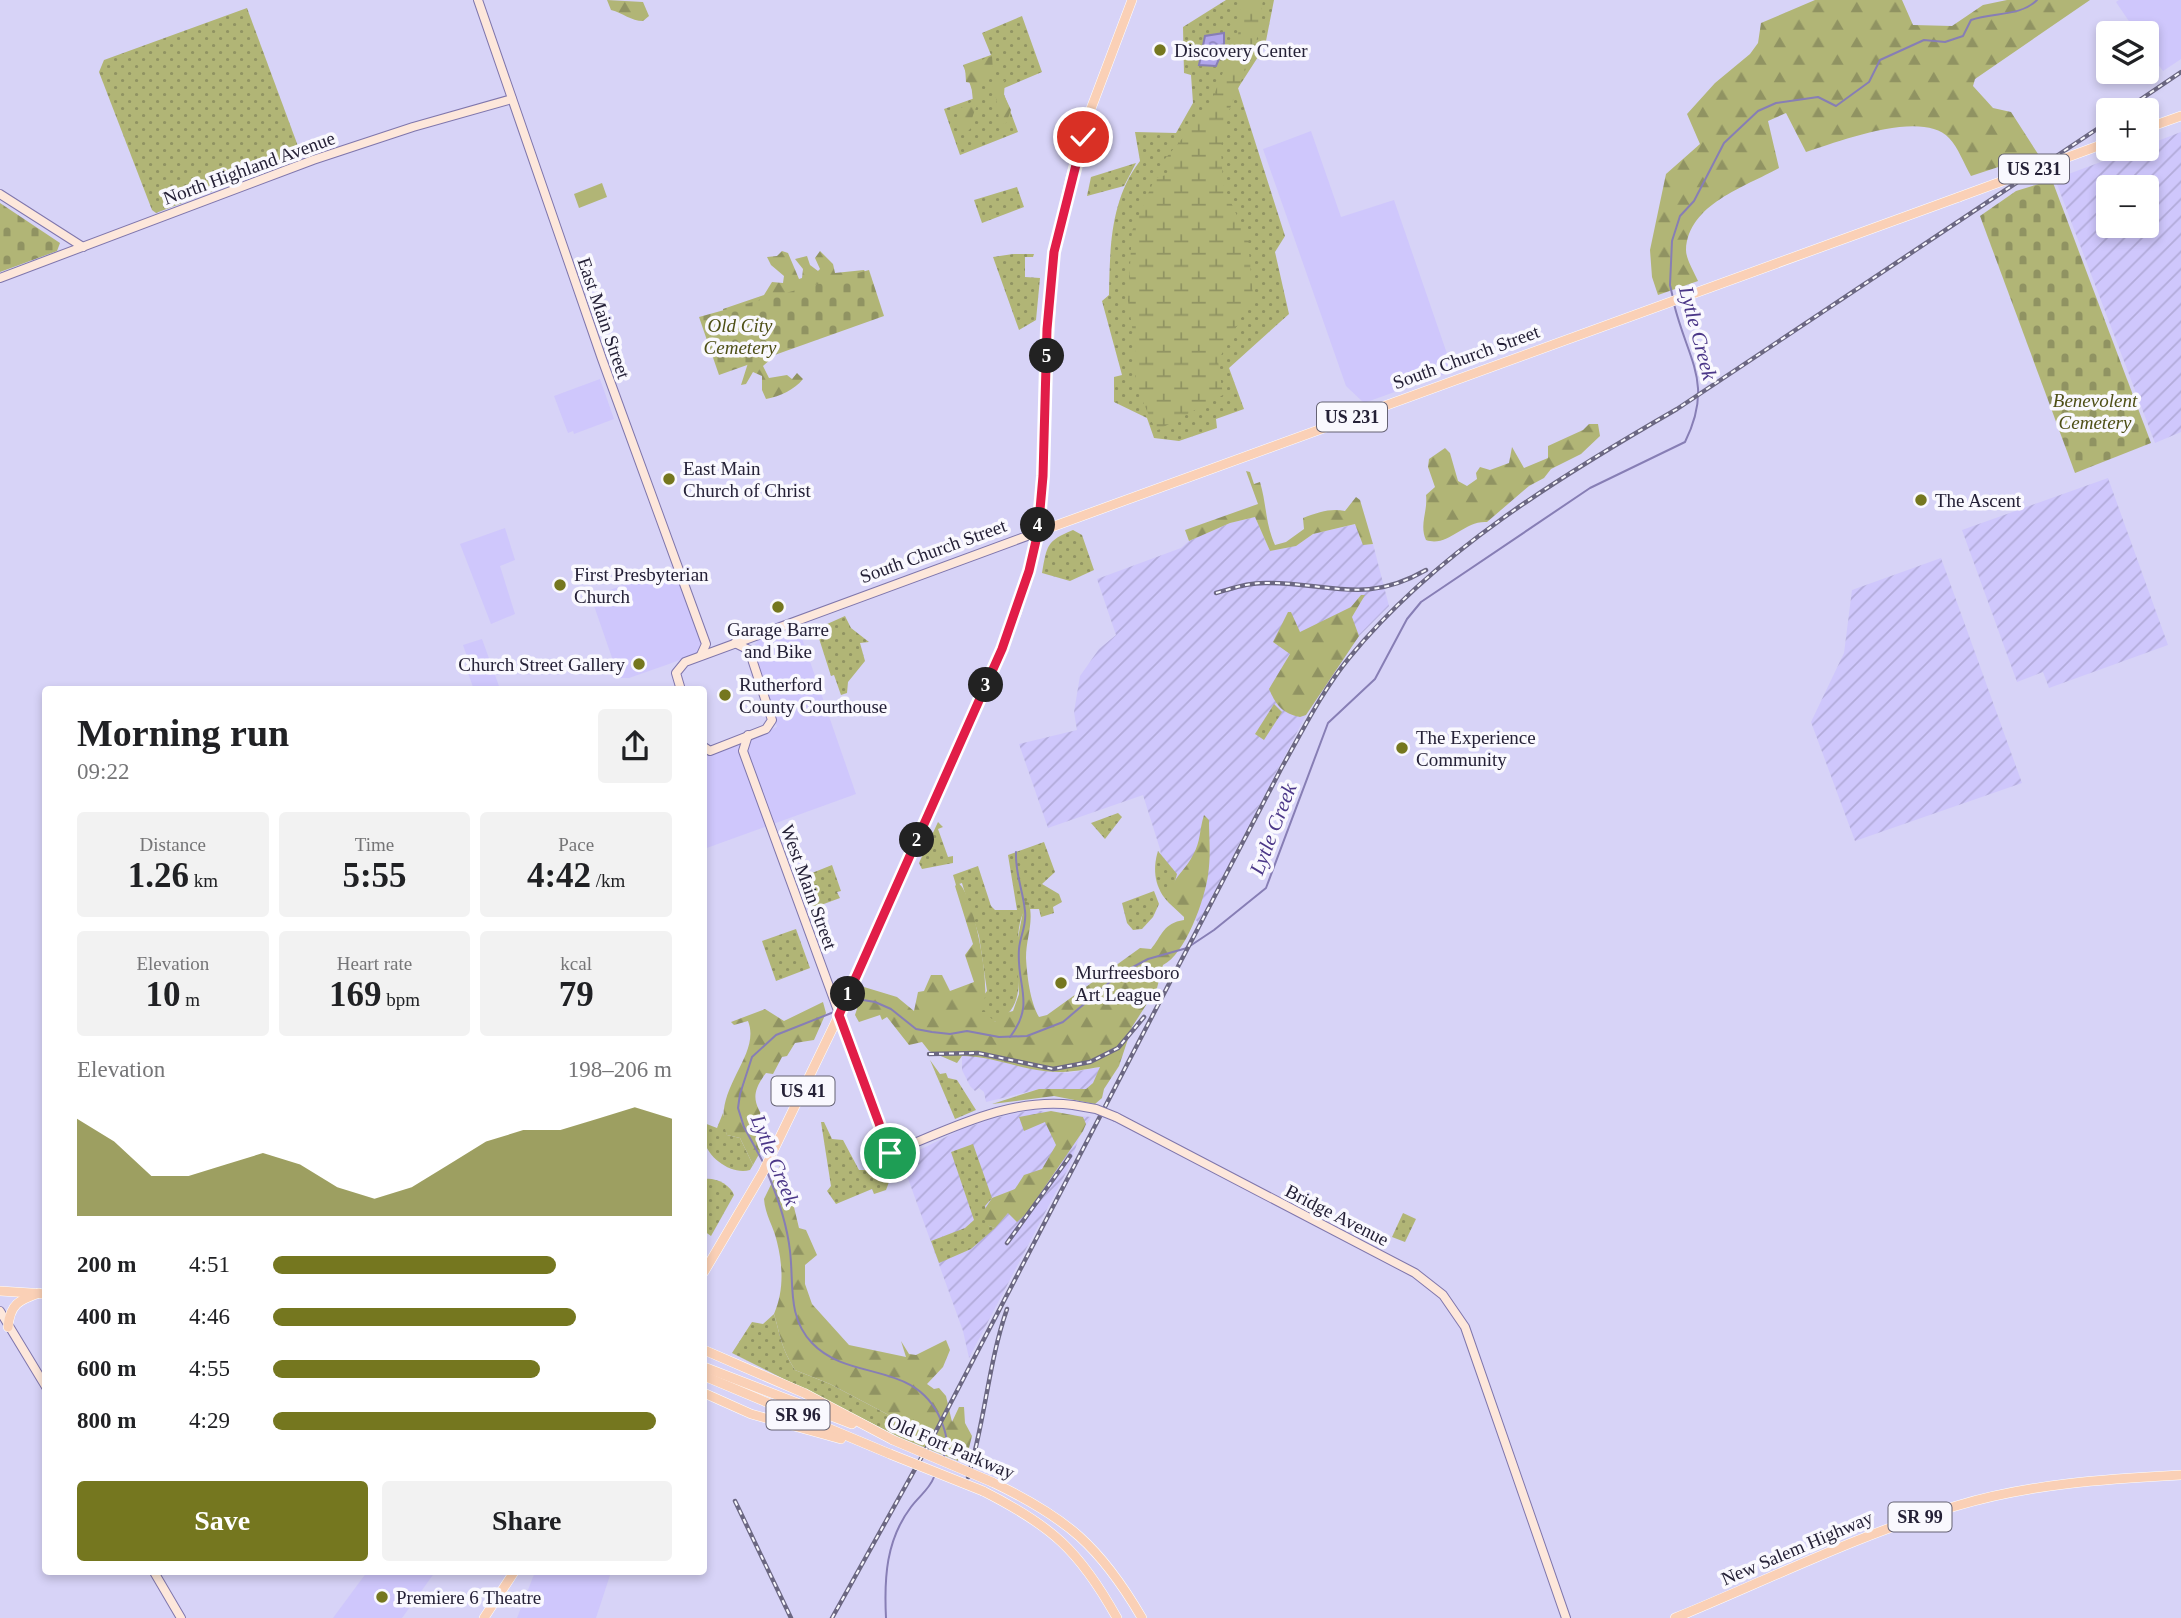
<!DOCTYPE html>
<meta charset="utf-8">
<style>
:root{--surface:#fff;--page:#f2f2f2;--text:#202124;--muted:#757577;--accent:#75771f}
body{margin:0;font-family:Georgia,serif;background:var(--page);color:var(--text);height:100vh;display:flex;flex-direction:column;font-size:26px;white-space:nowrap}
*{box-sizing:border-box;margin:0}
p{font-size:23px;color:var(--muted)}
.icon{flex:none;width:38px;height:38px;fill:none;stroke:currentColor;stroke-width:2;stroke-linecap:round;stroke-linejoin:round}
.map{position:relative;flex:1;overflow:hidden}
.panel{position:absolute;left:42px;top:686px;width:665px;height:889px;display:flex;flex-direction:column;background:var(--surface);border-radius:7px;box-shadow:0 4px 10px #0003}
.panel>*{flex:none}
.tools{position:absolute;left:2096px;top:21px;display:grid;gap:14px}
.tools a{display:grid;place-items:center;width:63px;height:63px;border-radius:7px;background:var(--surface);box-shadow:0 4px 10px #0003;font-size:35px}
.pin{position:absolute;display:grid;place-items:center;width:60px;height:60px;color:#fff;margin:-30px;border:4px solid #fff;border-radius:50%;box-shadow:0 2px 7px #0007}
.km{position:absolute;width:35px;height:35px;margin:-18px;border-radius:50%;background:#222;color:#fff;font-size:19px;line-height:35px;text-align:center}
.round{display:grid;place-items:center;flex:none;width:74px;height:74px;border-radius:7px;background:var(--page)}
.head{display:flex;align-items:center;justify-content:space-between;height:119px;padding:0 35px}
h1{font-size:38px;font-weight:700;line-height:52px}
.stats{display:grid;grid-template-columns:repeat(3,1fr);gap:10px;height:119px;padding:7px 35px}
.stats div{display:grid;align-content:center;border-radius:7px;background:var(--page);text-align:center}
.stats b{font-size:35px;font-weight:700}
.stats small{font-size:19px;font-weight:400}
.stats p{font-size:19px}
.chart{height:196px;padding:14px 35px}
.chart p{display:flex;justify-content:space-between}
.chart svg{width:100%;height:126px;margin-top:7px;fill:var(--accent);opacity:.7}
.action{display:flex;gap:14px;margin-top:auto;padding:14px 35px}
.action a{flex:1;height:80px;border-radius:7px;background:var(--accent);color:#fff;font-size:28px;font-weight:700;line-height:80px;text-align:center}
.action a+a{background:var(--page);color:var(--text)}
ul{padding:0 35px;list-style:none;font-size:23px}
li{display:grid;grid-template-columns:112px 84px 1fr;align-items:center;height:52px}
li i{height:18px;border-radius:9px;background:var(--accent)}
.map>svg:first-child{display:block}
.built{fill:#cfc7fc}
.industrial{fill:url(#industrial-furrows);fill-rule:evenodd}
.grass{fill:url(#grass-dots)}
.forest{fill:url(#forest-firs)}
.wetland{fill:url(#wetland-marsh)}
.cemetery{fill:url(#cemetery-stones)}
.pitch{fill:#b1b576}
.water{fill:url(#water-ripples);stroke:#877eb5;stroke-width:2}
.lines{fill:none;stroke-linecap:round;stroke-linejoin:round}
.stream{stroke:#877eb5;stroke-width:2}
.secondary-casing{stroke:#7f76ac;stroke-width:10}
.primary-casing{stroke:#fff;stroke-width:10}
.secondary{stroke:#fde7db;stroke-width:8}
.primary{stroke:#fad0b6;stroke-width:9}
.rail-casing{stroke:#6b6782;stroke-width:4.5}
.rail{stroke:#f9f8fe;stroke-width:2;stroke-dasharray:5;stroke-linecap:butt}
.secondary-bridge-casing{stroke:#7f76ac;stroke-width:10;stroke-linecap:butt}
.primary-bridge-casing{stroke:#fff;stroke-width:10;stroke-linecap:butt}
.secondary-bridge{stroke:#fde7db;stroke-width:8}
.primary-bridge{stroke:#fad0b6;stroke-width:9}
.route-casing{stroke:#fff;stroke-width:14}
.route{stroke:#e11d48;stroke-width:9}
.poi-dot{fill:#75771f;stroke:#f9f8fe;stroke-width:2.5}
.labels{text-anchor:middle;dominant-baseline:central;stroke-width:7;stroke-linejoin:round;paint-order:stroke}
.shield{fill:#f9f8fe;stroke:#656273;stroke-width:2}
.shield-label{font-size:18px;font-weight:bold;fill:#252137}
.poi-label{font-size:19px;fill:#252137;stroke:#f9f8fe;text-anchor:start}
.street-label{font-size:19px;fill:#252137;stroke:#f9f8fe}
.park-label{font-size:19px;font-style:italic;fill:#4e4f16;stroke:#f9f8fe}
.water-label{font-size:21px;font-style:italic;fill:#4b3788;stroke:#f9f8fe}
</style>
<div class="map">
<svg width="2181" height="1618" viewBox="0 0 2181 1618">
<defs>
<pattern id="industrial-furrows" width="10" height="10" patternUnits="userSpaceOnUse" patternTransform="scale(1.75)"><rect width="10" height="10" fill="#cfc7fc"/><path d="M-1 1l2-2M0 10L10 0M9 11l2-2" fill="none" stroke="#b2abd9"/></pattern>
<pattern id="grass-dots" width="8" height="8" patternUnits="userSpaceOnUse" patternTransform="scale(1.75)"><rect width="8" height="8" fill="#b1b576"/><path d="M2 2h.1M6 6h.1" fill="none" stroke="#909362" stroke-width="1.8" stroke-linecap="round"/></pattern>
<pattern id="forest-firs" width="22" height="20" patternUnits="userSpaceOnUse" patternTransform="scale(1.75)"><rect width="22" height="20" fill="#b1b576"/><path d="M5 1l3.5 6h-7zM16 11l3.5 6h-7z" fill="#909362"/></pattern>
<pattern id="wetland-marsh" width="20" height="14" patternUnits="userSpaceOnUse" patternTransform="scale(1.75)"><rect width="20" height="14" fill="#b1b576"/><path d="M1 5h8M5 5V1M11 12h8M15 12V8" fill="none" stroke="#909362"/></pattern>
<pattern id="cemetery-stones" width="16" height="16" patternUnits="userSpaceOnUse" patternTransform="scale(1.75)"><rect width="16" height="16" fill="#b1b576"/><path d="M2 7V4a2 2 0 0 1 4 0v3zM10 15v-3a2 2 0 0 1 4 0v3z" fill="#909362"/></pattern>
<pattern id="water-ripples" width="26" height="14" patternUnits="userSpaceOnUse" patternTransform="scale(1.75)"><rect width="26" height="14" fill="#b1a6eb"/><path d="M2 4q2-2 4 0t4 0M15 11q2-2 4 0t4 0" fill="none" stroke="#9087bf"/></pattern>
</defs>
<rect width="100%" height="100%" fill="#d7d3f7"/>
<g class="built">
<polygon points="2119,0 2181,0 2181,59 2163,71 2147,49 2147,33 2137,33 2116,2"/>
<polygon points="1311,131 1341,217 1394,200 1453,371 1364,403 1346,386 1263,149"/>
<polygon points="600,379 614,419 574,434 573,431 568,433 554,396"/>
<polygon points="505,528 515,560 500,566 515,614 491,624 460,544"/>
<polygon points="670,568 676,571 702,646 698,653 669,664 629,678 619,678 591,597"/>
<polygon points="797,624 856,794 704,849 704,755 777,727 751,650 761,636"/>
<polygon points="482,639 500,689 473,687 468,673 472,671 463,645"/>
<polygon points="367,1572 435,1572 402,1618 333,1618"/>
<polygon points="535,1572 611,1572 596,1618 517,1618"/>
</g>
<g class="industrial">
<path d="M2181,132V432L2155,443L2055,179L2136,149H2147V145ZM2109,187H2147V226H2109Z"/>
<polygon points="2108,478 2168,645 2049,688 2043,672 2017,682 1962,530"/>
<polygon points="1255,517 1270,551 1296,546 1313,534 1356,524 1360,539 1368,545 1373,544 1389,606 1359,636 1306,715 1197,925 1197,921 1169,903 1160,849 1143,795 1048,828 1019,744 1077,730 1074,712 1080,676 1099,649 1116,635 1097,579 1181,548 1189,541 1230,523"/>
<polygon points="1941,558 2022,783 1855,841 1811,722 1844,653 1852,590"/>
<polygon points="962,1056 982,1056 1045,1071 1068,1073 1101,1067 1093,1083 1086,1089 1039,1089 986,1102 984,1092 979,1088 975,1091 970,1086 962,1070"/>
<polygon points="1032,1110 1091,1117 1079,1138 1069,1167 969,1358 963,1331 901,1159 960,1130 995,1118"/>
</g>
<g class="grass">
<path d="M1226,0H1274L1265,46L1238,88L1285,236L1275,252L1289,314L1229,368L1244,409L1216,419L1217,428L1179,441L1154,438L1147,418L1114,402V377L1122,375L1102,301L1109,295C1110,248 1110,200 1140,161L1135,132L1176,133L1193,103L1191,75L1184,73L1183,27Z"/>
<polygon points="247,8 302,157 156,213 152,210 99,72 104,60"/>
<polygon points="1022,16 1042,72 1002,89 1018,132 960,155 944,109 975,98 963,65 991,55 982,33"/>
<polygon points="1136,163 1124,186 1087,196 1091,177"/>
<polygon points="1017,187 1024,207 982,223 974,200"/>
<polygon points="1013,254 1034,254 1033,257 1025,257 1025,277 1040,278 1036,320 1019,330 993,257"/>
<path d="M1073,530L1082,535L1094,570L1070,581L1042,573C1047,546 1046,541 1073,530Z"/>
<polygon points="845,616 851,628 869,642 860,643 865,661 848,682 847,693 841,695 834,675 831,676 816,629"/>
<polygon points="1274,704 1282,712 1264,740 1255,734"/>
<polygon points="1118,813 1122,817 1105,839 1091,823"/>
<polygon points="938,822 943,827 938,829 948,857 953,856 953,863 922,869 919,863"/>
<path d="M1044,842L1055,872L1042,884L1059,894L1062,902L1053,907L1054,913L1041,917L1039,909H1030L1029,903C1001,939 1041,1003 995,1022L971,1012L987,991L979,936L964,890L962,883L956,885L953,875L978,866L991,906L995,910H1017L1008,855Z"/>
<path d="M1158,851L1177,874L1169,903C1155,889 1152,870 1158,851Z"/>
<polygon points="832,865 841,891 837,892 840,898 813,908 802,877"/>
<polygon points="1154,891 1159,904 1153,917 1142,929 1133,930 1127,923 1122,903"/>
<polygon points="796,929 810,968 776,981 762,941"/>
<polygon points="930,1060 940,1074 946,1073 948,1078 957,1080 976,1110 955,1119"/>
<path d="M723,1113L727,1135L740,1138L753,1165L750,1170C732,1175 709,1159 704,1141C702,1136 704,1128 704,1123L717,1128Z"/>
<polygon points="821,1122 824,1122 832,1139 843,1140 859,1170 872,1170 882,1162 889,1182 886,1190 874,1194 872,1189 836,1204 827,1191 831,1186"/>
<polygon points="973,1144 992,1198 985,1206 989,1226 995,1228 971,1249 939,1263 931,1241 965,1228 974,1220 951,1152"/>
<path d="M704,1179C715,1177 730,1184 734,1195L711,1236L704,1231Z"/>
<polygon points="1403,1213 1416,1219 1405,1242 1392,1237"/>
<path d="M774,1314C781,1338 781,1347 795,1370L830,1384L900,1421L899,1437L732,1353L752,1322L763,1324Z"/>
</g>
<g class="forest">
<path d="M607,0L643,2L649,16L643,21C631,21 623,13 611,10Z"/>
<path d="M1815,0H1902L1913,25L1952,26L1983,5L2007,0H2090L1975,79L1973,86L1993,108L2011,112L2038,154L1971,176C1964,164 1958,147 1949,138C1922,109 1838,142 1806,152L1786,113L1768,121L1779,168C1745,187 1688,204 1686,250C1686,259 1694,272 1698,281L1658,295L1652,277L1650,250L1666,174L1700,144L1687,114L1715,83L1750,54L1758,43L1761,23Z"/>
<path d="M992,56L993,72L981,86C982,103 971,111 971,128L965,134L960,131L961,108L973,101L971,83L966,82L965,66Z"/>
<polygon points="1005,80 1004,95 1011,110 1005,126 999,119 994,85"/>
<polygon points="782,251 788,253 799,279 802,278 803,269 795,259 807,256 810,265 818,271 820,269 815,258 820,251 833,264 835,273 864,270 866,273 723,314 723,309 764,295 772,282 783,283 784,276 771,265 767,257 777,256"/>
<path d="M767,355L772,358L763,366L769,378L787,375L792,379L797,373L803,379C794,390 781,396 766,399L762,390V376L753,372L746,384L741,385L748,363Z"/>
<path d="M1589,424H1598L1600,436L1581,454L1551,469L1544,478L1529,486L1487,522C1464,520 1448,548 1426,540C1419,524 1428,512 1426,495L1435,487L1428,467L1429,459L1445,448L1450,453L1458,481L1467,486L1477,479L1476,473L1480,467L1490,470L1509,463L1512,447L1524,468L1548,458V446L1583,430Z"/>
<path d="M1246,471L1250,472L1254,484L1260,482C1267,506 1265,523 1275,545L1286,542L1304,529L1303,518C1319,512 1331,508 1345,511L1356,497L1360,500L1373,544L1363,545L1355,524L1313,534L1296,546L1270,551L1255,517L1230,523L1189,541L1185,530L1258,504Z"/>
<path d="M1361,595H1365L1352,617L1359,636L1306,715L1300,717C1282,713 1276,705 1269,689L1290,654L1273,642L1288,612H1291L1300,632L1351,607Z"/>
<path d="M1204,815L1209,820C1209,838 1211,856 1208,875C1205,899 1185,955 1163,965L1157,988L1132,1027L1119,1066L1104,1089L1102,1098L1095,1104L1054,1096L992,1104L1039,1089H1086L1093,1083L1100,1067C1081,1070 1064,1074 1044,1071C1016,1068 991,1056 962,1056L957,1063L929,1051L922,1042L909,1045L887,1017L882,1020L880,1015L859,1022L855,1015L864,987L897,997L914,1011L918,992L924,991L931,975H942L950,991L974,982L965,955L973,944L955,886L958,883C973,891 992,989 983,1005L973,1012H985L995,1022L1006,1013L1013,1011L1019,994L1016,948L1025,901L1029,903C1034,923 1026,938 1026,958C1027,975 1030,1002 1039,1017L1047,1015L1140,948L1151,949C1162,936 1163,923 1184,920V917L1169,903C1171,876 1182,876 1193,855C1201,841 1199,831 1204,815Z"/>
<path d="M823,1002L826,1013L814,1040L795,1043L787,1056L782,1057L773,1074L766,1073C741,1105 768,1110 768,1138L753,1165L740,1138L727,1135C710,1090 762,1056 748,1021L734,1025L731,1022L765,1009L784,1021Z"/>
<polygon points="1051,1111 1083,1117 1086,1124 1083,1131 1027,1213 1017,1222 1008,1213 995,1228 989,1226 981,1215 992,1198 1015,1189 1024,1175 1042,1169 1056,1145 1045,1122 1024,1131 1019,1117"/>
<path d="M780,1166C790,1187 793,1203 799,1228L806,1230L817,1255L805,1265V1284L812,1304L849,1345L906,1357L901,1341L909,1354L916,1355L946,1340L950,1350L943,1367L927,1384L934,1389L939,1388L946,1396L952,1422L959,1407H964L965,1423L972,1436L968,1452L959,1456L958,1461L899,1437L900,1421L830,1384L795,1370C781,1347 781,1338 774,1314C784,1291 783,1266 777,1242C774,1227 765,1215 764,1199Z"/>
</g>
<polygon class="wetland" points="1242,0 1263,0 1256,44 1226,118 1221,149 1223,184 1248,241 1253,296 1218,361 1223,395 1156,431 1135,384 1136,352 1128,301 1132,231 1155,178 1170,174 1164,160 1209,107 1238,35"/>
<g class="cemetery">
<polygon points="2052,180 2151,443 2075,473 1980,216 2016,191"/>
<polygon points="0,203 60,243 57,251 0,272"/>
<polygon points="869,270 884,316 719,375 699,317"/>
</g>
<polygon class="pitch" points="602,183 607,197 579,208 574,194"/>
<polygon class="water" points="1224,33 1224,47 1216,66 1199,65 1205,36"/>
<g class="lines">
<g class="stream">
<path d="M1673,298L1670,285L1672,241L1680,216L1694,201L1724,143L1758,111L1776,103L1818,97L1836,106L1869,82L1880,60L1924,40L1945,42L1963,36L1971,20C1992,12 2020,17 2037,0"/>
<path d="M849,1006L863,1000L875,1002L891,1009L916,1029L932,1032L950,1034L967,1031L999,1037L1027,1036L1063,1022L1118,975L1148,959L1187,948L1214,930L1266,888L1328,723L1375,679L1407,619L1421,602L1590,488L1685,442C1714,383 1688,361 1674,304"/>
<path d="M1010,1037C1036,1003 1016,986 1019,949C1020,936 1027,925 1025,911C1023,890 1015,874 1016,852"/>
<polyline points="763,1162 744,1127 738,1108 740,1094 752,1057 776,1035 834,1012"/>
<path d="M768,1174C778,1198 787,1224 790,1251C794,1284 787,1317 812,1343C850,1383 915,1359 941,1420C946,1433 949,1442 944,1456"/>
<path d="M886,1618C884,1578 886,1540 911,1507C919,1496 929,1490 934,1477"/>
</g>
<defs>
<g id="secondary">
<polyline points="478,0 602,359 706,644 701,655"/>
<polyline points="0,194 83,247"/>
<polyline points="0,278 313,160 413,127 512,99"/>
<polyline points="681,690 676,673 685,662 1038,532"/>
<path d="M748,735L743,751L890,1153C949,1130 1008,1097 1073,1105"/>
<polyline points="704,747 710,751 766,729 772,720 749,650 735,643"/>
<polyline points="1116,1117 1415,1273 1443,1295 1465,1327 1566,1618"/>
<polyline points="0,1311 46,1387"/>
<polyline points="154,1572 181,1618"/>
</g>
<g id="primary">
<polyline points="2147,128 2181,116"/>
<polyline points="1038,532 1959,197"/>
<polyline points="704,1272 763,1172 839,1015 1017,612 1038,532 1054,252 1070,180 1089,114 1132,0"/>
<polyline points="0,1291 46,1294"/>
<path d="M8,1327C10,1304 19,1300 39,1293"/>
<polyline points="704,1350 804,1393 893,1440"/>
<polyline points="704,1367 852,1424"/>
<polyline points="704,1376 890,1454"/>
<polyline points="704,1393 751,1414 841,1439"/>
<path d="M992,1482C1067,1518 1100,1546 1142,1618"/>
<path d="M983,1491C1052,1526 1079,1550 1117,1618"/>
<polyline points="484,1618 514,1572"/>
<path d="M1675,1618C1768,1580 1859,1534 1956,1506C2029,1484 2105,1479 2181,1475"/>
</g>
</defs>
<use href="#secondary" class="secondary-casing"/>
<use href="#primary" class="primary-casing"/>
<use href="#secondary" class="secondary"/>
<use href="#primary" class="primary"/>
<defs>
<g id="rail">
<polyline points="2125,110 2181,72"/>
<path d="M1216,593C1234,588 1250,582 1269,583C1331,583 1365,605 1426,570"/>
<polyline points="929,1054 978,1053 1053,1069 1090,1062 1118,1048 1144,1017"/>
<polyline points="1007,1243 1070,1156"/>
<path d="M968,1477C985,1422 988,1364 1007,1309"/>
<polyline points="735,1501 791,1618"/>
<path d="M832,1618L934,1435L1282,767C1303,730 1322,691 1349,658C1436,552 1559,477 1677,409L2109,121"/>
</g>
</defs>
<use href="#rail" class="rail-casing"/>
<use href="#rail" class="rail"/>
<defs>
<polyline id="secondary-bridge" points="1073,1105 1096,1109 1116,1117"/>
<g id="primary-bridge">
<polyline points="1959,197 2109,142"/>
<polyline points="893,1440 992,1482"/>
<polyline points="890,1454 983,1491"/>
</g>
</defs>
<use href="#secondary-bridge" class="secondary-bridge-casing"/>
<use href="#primary-bridge" class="primary-bridge-casing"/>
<use href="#secondary-bridge" class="secondary-bridge"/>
<use href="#primary-bridge" class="primary-bridge"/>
</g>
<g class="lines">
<defs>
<polyline id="route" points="890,1153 839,1015 1002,649 1029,571 1038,532 1043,476 1047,329 1054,252 1083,137"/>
</defs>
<use href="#route" class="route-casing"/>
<use href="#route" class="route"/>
</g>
<g class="poi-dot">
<circle cx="1160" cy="50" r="7"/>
<circle cx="669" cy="479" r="7"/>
<circle cx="1921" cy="500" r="7"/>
<circle cx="560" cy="585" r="7"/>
<circle cx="778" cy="607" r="7"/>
<circle cx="639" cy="664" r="7"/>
<circle cx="725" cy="695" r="7"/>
<circle cx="1402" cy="748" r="7"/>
<circle cx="1061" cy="983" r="7"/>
<circle cx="382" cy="1597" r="7"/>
</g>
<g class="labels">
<g class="shield">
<rect x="1999" y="154.5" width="70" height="29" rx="5"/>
<rect x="1317" y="402.5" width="70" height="29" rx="5"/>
<rect x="771.5" y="1076.5" width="63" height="29" rx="5"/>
<rect x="766.5" y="1400.5" width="63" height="29" rx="5"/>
<rect x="1888.5" y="1502.5" width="63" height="29" rx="5"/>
</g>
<g class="shield-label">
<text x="2034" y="169">US 231</text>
<text x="1352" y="417">US 231</text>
<text x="803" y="1091">US 41</text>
<text x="798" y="1415">SR 96</text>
<text x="1920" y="1517">SR 99</text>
</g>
<g class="poi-label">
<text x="1174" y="50">Discovery Center</text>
<text x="683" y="468">East Main<tspan x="683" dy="22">Church of Christ</tspan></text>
<text x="1935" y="500">The Ascent</text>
<text x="574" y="574">First Presbyterian<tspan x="574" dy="22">Church</tspan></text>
<text x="778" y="629" text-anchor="middle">Garage Barre<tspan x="778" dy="22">and Bike</tspan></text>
<text x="625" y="664" text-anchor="end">Church Street Gallery</text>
<text x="739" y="684">Rutherford<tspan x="739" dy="22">County Courthouse</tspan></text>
<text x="1416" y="737">The Experience<tspan x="1416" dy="22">Community</tspan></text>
<text x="1075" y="972">Murfreesboro<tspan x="1075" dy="22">Art League</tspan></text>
<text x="396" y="1597">Premiere 6 Theatre</text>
</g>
<g class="street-label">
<text transform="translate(249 168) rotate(-20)">North Highland Avenue</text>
<text transform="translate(604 318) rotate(71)">East Main Street</text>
<text transform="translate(1466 357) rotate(-20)">South Church Street</text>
<text transform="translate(933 551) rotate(-20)">South Church Street</text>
<text transform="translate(809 887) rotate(70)">West Main Street</text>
<text transform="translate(1337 1215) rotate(27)">Bridge Avenue</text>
<text transform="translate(951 1447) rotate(23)">Old Fort Parkway</text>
<text transform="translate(1797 1548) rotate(-23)">New Salem Highway</text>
</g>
<g class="park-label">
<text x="740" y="325">Old City<tspan x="740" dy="22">Cemetery</tspan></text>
<text x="2095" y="400">Benevolent<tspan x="2095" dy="22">Cemetery</tspan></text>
</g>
<g class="water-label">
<text transform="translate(1698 333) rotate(75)">Lytle Creek</text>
<text transform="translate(1273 829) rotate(-69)">Lytle Creek</text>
<text transform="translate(775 1160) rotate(68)">Lytle Creek</text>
</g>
</g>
</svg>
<div class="tools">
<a><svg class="icon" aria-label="layers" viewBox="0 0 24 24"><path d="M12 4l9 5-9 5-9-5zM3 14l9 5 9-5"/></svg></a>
<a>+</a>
<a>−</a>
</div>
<div class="pin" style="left:890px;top:1153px;background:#1e9e55"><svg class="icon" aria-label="arrive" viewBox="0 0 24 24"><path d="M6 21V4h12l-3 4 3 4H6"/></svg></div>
<div class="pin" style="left:1083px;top:137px;background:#d93025"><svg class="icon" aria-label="check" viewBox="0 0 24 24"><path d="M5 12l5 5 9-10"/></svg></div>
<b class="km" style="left:848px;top:994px">1</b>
<b class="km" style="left:917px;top:840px">2</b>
<b class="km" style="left:986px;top:685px">3</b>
<b class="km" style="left:1038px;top:525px">4</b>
<b class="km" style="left:1047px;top:356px">5</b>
<section class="panel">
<div class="head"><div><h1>Morning run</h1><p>09:22</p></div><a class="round"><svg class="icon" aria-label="share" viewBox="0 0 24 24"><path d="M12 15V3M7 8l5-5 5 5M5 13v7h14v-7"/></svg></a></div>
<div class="stats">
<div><p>Distance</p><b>1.26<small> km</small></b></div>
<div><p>Time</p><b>5:55</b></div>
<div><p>Pace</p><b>4:42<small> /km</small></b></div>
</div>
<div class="stats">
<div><p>Elevation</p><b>10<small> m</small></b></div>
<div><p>Heart rate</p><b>169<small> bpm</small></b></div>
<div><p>kcal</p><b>79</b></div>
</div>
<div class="chart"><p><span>Elevation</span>198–206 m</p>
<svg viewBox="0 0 160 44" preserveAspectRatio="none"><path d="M0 44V10L10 18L20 30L30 30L40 26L50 22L60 26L70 34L80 38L90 34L100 26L110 18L120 14L130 14L140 10L150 6L160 10V44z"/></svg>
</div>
<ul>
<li><b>200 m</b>4:51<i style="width:71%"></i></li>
<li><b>400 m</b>4:46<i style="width:76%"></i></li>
<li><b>600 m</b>4:55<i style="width:67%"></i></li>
<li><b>800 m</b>4:29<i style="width:96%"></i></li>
</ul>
<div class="action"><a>Save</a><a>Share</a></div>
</section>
</div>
